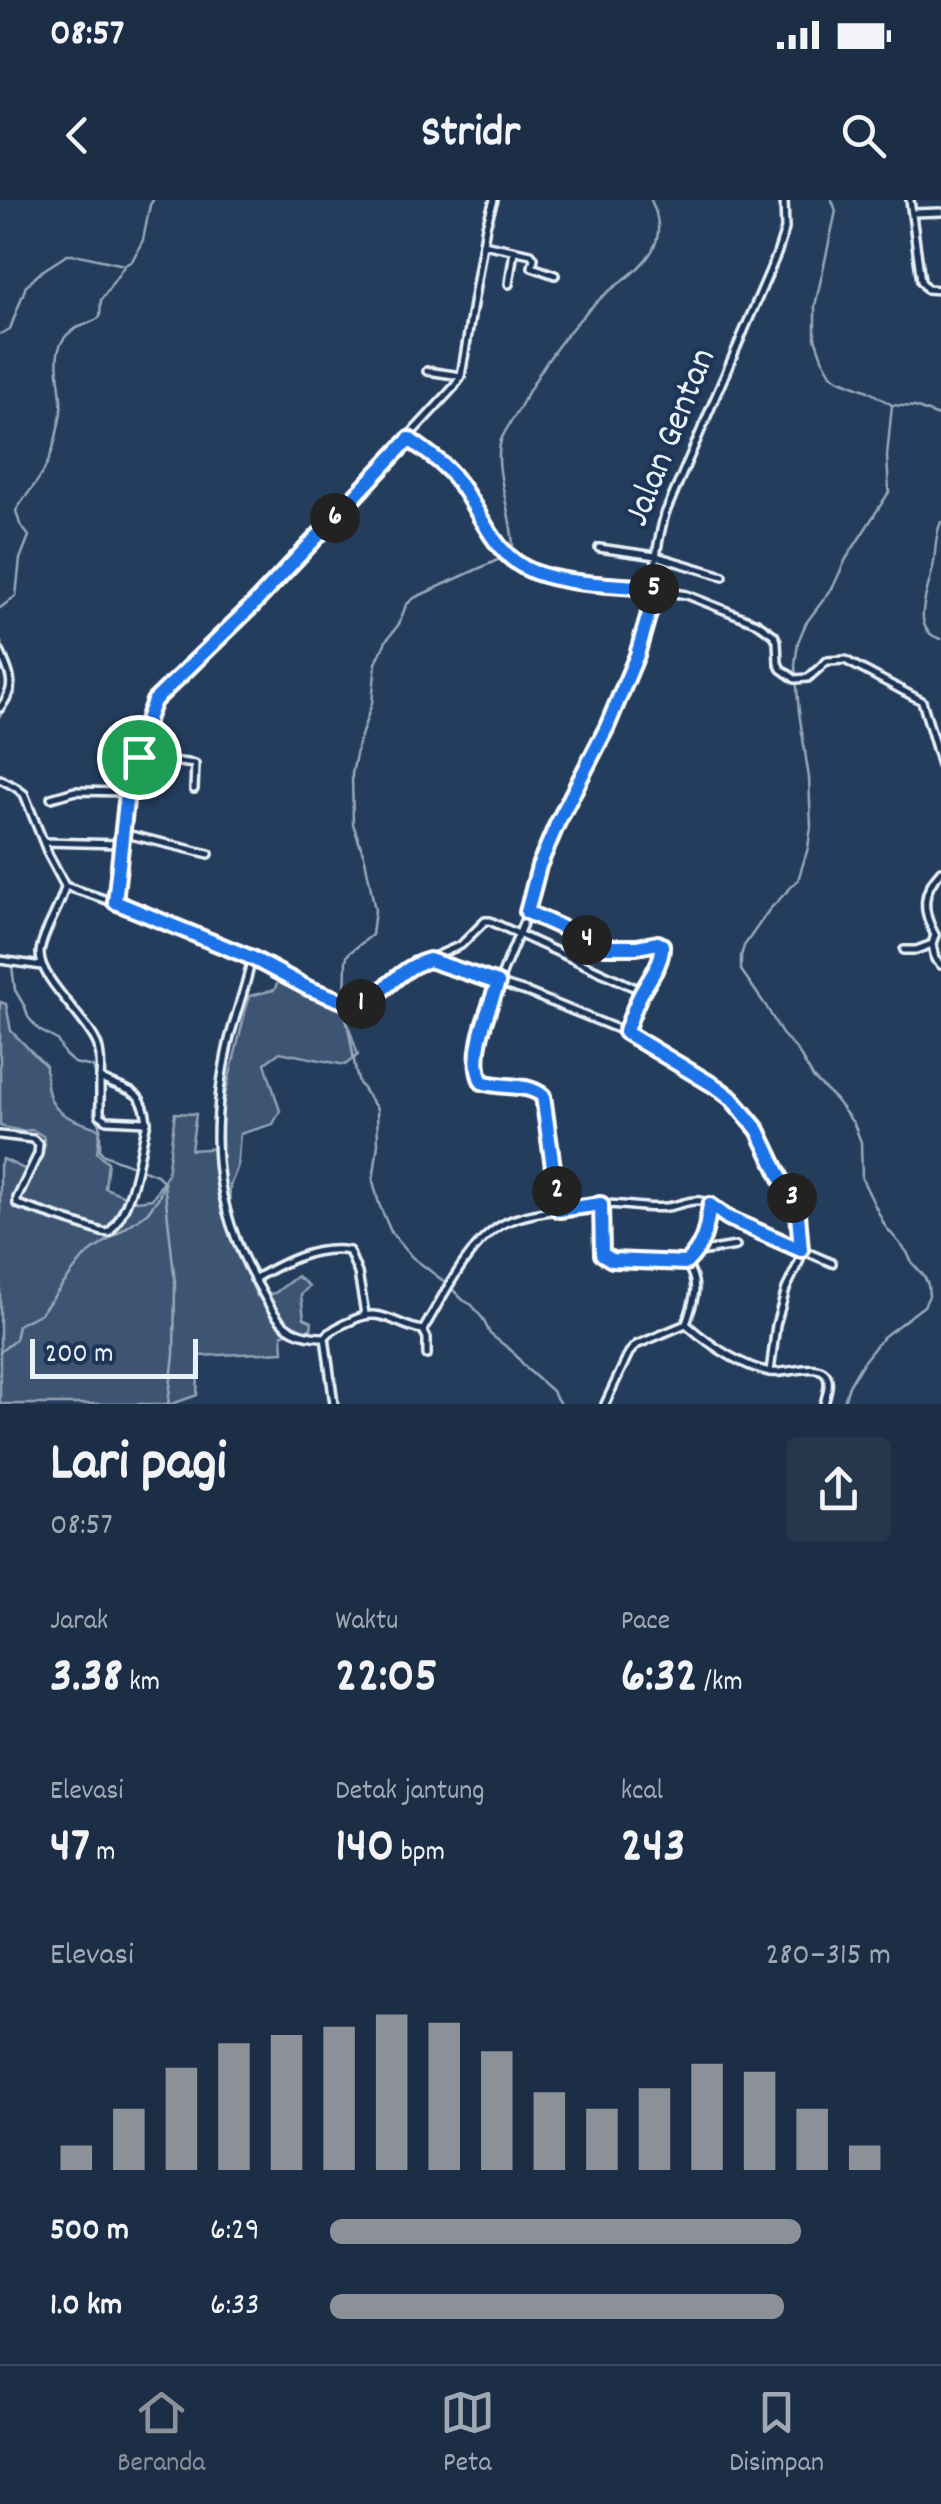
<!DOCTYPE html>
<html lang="id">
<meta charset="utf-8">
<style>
:root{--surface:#1c2e46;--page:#25364d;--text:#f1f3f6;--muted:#a0a8b3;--line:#3a4a5f;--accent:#8c9099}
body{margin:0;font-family:Dekko,sans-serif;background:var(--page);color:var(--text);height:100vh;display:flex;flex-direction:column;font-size:38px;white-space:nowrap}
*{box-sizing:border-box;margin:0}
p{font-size:32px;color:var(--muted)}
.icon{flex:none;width:55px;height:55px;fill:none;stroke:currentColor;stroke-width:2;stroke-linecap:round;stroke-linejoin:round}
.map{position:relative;height:1204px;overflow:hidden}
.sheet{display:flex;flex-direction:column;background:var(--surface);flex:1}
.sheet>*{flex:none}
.scale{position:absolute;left:30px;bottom:25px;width:168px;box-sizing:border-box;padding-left:10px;border:5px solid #e8f1f8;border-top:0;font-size:28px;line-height:35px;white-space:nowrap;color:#e8f1f8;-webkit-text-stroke:8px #1d3557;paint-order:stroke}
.pin{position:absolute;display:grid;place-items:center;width:85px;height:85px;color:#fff;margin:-42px;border:5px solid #fff;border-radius:50%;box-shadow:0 2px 10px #0007}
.km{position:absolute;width:50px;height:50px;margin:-25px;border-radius:50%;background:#222;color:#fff;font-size:28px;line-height:50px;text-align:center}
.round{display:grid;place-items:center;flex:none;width:105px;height:105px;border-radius:10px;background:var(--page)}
.headline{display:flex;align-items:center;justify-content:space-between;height:170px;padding:0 50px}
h1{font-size:55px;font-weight:800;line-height:75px}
.stats{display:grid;grid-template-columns:repeat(3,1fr);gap:15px;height:170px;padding:10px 50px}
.stats div{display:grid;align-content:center}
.stats b{font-size:50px;font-weight:800}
.stats small{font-size:28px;font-weight:400}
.stats p{font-size:28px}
.chart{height:280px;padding:20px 50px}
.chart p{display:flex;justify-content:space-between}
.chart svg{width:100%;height:180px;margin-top:10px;stroke:var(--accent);stroke-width:6}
ul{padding:0 50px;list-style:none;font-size:32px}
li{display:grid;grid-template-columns:160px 120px 1fr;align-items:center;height:75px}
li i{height:25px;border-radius:12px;background:var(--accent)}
.status{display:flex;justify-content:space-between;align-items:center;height:70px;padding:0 50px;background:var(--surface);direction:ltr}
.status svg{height:28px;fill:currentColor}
header{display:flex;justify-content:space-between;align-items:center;height:130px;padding:0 50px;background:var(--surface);font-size:45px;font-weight:800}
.menu{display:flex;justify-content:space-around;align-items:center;height:140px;border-top:2px solid var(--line);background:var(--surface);font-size:28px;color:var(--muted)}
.menu a{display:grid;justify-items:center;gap:5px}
.menu .active{color:var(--accent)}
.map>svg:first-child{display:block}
.green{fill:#3e5472;stroke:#93a2b5;stroke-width:2.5}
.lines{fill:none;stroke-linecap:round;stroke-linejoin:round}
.stream{stroke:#99a8ba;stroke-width:2.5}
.minor-casing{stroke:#e8f1f8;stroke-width:12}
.minor{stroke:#1d3557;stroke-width:5}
.route-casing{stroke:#fff;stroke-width:20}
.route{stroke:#1a73e8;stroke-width:12}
.labels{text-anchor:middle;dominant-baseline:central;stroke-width:8;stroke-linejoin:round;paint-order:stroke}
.street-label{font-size:38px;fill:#e8f1f8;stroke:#1d3557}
</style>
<div class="status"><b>08:57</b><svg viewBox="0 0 49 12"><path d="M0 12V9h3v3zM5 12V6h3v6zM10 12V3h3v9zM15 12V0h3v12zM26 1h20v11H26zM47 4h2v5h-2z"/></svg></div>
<header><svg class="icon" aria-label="back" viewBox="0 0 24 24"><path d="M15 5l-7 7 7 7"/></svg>Stridr<svg class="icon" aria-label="search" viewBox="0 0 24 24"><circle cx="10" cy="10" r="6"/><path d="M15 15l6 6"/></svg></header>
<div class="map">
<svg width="941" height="1204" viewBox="0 0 941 1204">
<rect width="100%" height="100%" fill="#253d5d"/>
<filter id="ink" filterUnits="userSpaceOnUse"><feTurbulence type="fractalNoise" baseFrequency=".01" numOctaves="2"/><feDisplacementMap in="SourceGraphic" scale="20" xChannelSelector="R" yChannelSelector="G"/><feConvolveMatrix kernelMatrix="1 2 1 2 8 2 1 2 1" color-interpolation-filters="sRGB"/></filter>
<g filter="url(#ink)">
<path class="green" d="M278,782C300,791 320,802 343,809L358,855L345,865L280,852L265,863L280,911L273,924L240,934L237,968L230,986L228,1029L257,1096L275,1093L297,1076L309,1086L301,1095L304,1118L312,1122L311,1129L282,1134L283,1152L199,1156L197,1195L172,1204H0V965L3,959L24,969L39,963L45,944L43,936L33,930L21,931L0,926V802L6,804L11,831L46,866C45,912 61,916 100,929L97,953L108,962L105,988L137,1001L152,999L167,975L175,913L196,914L191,950L222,948V908L249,796L274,790Z"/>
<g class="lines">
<g class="stream">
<polyline points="832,0 836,11 815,106 815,138 822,158 831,174 840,180 868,191 892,205 915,207 941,217"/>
<polyline points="0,134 10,129 26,86 42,71 67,55 79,55 124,65"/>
<path d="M941,322C935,335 936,348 934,361C932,384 906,430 941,439"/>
<path d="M0,408L16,396L20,359L29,336L20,324L16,311C24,297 35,286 43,272C53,255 58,231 61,212C64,187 48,156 66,136C75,125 89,126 100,117L101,100L125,65L132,61L143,40L150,5L153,0"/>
<polyline points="0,440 9,462 15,494 0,516"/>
<polyline points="8,763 12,766 15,790 25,807 28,817 39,830 57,840 65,855 74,863 93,867 97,881 94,915 100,924 100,951 104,955 157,975 164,982 175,1083 174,1155 168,1204"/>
<polyline points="0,1152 15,1140 18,1125 41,1113 85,1056 147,1013 159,997 164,982"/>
<path d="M560,1204L552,1191L527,1169L513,1152L490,1134L483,1119L472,1105L463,1100L446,1083L412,1057L391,1032L379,1004L373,981L378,944L377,909L359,883L356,872L345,808L346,760L348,754L372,735L375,710L365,659L353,624L352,574L358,545L372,503L376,463L386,441L399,424L406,405L414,398L513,353C515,321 492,269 501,240C506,228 514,218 520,207C541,167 569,127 602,97C620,81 639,72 652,51C662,34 659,17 651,0"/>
<polyline points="843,1204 849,1186 863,1162 883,1137 924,1106 929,1096 928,1085 924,1076 912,1063 907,1052 885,1026 862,979 861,942 854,924 835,899 814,879 797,850 782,834 766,806 741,770 741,756 744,746 769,710 798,680 808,648 811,627 809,578 799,512 795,465 798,442 806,423 833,387 846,359 889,292 887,256 892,205"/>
</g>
<defs>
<g id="minor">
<path d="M784,0L785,29L777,54L665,314C661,329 657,344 656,359C655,369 657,379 655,389C653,411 644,435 637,455C615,515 582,569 556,627C550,640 543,654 538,669C534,683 532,698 527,713C517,743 462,852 480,878C491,895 526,880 543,896L559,1010L601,1004L602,1054L612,1060L686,1063C701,1086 694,1099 686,1124C709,1144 740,1166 770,1172C784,1175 815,1162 825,1173C832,1181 826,1195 824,1204"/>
<polyline points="910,0 921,81 927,89 941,90"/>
<polyline points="913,13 941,12"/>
<polyline points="483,44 531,54 534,58 532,67 555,75"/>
<polyline points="509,84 514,51"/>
<polyline points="427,171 461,176"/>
<polyline points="409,239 455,277 496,342 516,363 534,371 581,383 637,387 687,395 757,423 774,435 777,441 778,463 781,469 795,479 808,478 827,461 845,460 922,501 941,565"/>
<polyline points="599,348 656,356 723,376"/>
<path d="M0,451C10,475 18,485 0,508"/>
<polyline points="139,557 195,564 194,589"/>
<path d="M0,579L15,587L24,594L49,656L65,686L128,707L252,758C246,786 236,813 229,840C209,929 211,1004 258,1085C276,1117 283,1137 325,1137L334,1204"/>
<polyline points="51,598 75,591 127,592"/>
<polyline points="122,633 209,654"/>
<polyline points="44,642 121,644"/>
<polyline points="115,702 127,592 139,557 148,517 154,501 254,404 454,187 461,176 486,26 494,0"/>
<path d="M935,735C922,711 921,692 941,671"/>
<polyline points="932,744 935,759 941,765"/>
<polyline points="904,750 916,750 932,744 935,735"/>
<path d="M252,758L309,788L353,805C375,801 389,782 407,769C413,765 422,762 429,759L459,771L529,793L625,832L718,888L731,898L759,930L792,999L798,1013L800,1036V1060L786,1089L776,1125L770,1172"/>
<path d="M429,759L461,745L485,721H490L642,791C651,780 664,759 662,745L658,743L637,747H605L527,712"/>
<polyline points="0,760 42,766"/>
<polyline points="625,832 642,791"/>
<polyline points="100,878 100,915 107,920 147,922"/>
<path d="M0,935L33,939L39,944L38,954L17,998V1004L102,1032L109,1033C135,1003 138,958 147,922C143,885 126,893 100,878C101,867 101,857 98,846C88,819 39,779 40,753C41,735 60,708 65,687"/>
<path d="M601,1004C623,1003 644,1010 667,1007C678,1006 690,999 700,1001C712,1003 719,1011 728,1018L832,1063"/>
<polyline points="699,1052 736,1046"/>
<polyline points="686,1063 700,1048 711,1005"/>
<path d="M254,1079C282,1063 315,1045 349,1051L358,1073L365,1114"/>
<polyline points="423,1130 427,1138 427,1155"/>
<path d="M325,1137C333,1128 342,1125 353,1120C383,1106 395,1126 423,1130C443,1097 469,1041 505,1023C522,1015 541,1012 559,1010"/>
<polyline points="605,1204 629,1153 636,1145 686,1124"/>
</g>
</defs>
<use href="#minor" class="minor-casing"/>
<use href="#minor" class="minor"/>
</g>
</g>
<g class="lines" filter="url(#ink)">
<defs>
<path id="route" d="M409,239C425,251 444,263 456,279C481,310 492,356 534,372C573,386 615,384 656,389L637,455L607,527L557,624L539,666L527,712L605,747H637L658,743L662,745C663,762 650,778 642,792C635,804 631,819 625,832L718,888L731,898L758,930L798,1014L801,1050L728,1018L710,1005C706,1030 705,1044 686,1063L612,1060L602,1054L601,1004L559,1010L543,896C526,882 502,889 482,882C468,856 489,809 498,783L429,760C422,762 414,765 407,770C389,782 375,801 353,805L308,788L252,758L115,702L127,592L139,557L148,517L154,501L254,404Z"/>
</defs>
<use href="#route" class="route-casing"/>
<use href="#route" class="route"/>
</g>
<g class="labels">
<g class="street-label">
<text transform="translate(672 238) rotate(-68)">Jalan Gentan</text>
</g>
</g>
</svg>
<div class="scale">200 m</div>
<div class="pin" style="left:139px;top:557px;background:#1e9e55"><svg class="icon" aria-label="arrive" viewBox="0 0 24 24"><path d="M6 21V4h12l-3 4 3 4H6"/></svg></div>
<b class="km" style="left:361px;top:804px">1</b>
<b class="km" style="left:557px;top:991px">2</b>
<b class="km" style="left:792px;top:998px">3</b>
<b class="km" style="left:587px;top:740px">4</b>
<b class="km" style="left:654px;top:389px">5</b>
<b class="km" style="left:335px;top:318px">6</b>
</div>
<section class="sheet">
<div class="headline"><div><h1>Lari pagi</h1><p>08:57</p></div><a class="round"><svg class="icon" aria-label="share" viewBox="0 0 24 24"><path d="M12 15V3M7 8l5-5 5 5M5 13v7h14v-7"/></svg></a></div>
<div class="stats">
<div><p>Jarak</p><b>3.38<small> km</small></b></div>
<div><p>Waktu</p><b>22:05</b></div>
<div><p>Pace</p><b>6:32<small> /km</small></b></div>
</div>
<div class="stats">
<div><p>Elevasi</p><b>47<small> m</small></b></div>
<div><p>Detak jantung</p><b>140<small> bpm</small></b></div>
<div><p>kcal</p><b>243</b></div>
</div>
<div class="chart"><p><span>Elevasi</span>280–315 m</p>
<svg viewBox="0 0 160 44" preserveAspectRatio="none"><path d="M5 44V38M15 44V29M25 44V19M35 44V13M45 44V11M55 44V9M65 44V6M75 44V8M85 44V15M95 44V25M105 44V29M115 44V24M125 44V18M135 44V20M145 44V29M155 44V38"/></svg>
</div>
<ul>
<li><b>500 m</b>6:29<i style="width:84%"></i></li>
<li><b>1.0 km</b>6:33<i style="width:81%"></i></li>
</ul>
</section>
<nav class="menu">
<a class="active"><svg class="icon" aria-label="home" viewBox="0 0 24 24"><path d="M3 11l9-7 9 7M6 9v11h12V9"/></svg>Beranda</a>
<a><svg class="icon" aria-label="map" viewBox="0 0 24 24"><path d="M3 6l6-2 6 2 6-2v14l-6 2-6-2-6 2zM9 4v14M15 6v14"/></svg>Peta</a>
<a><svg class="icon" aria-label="saved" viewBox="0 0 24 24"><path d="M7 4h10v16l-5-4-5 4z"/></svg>Disimpan</a>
</nav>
